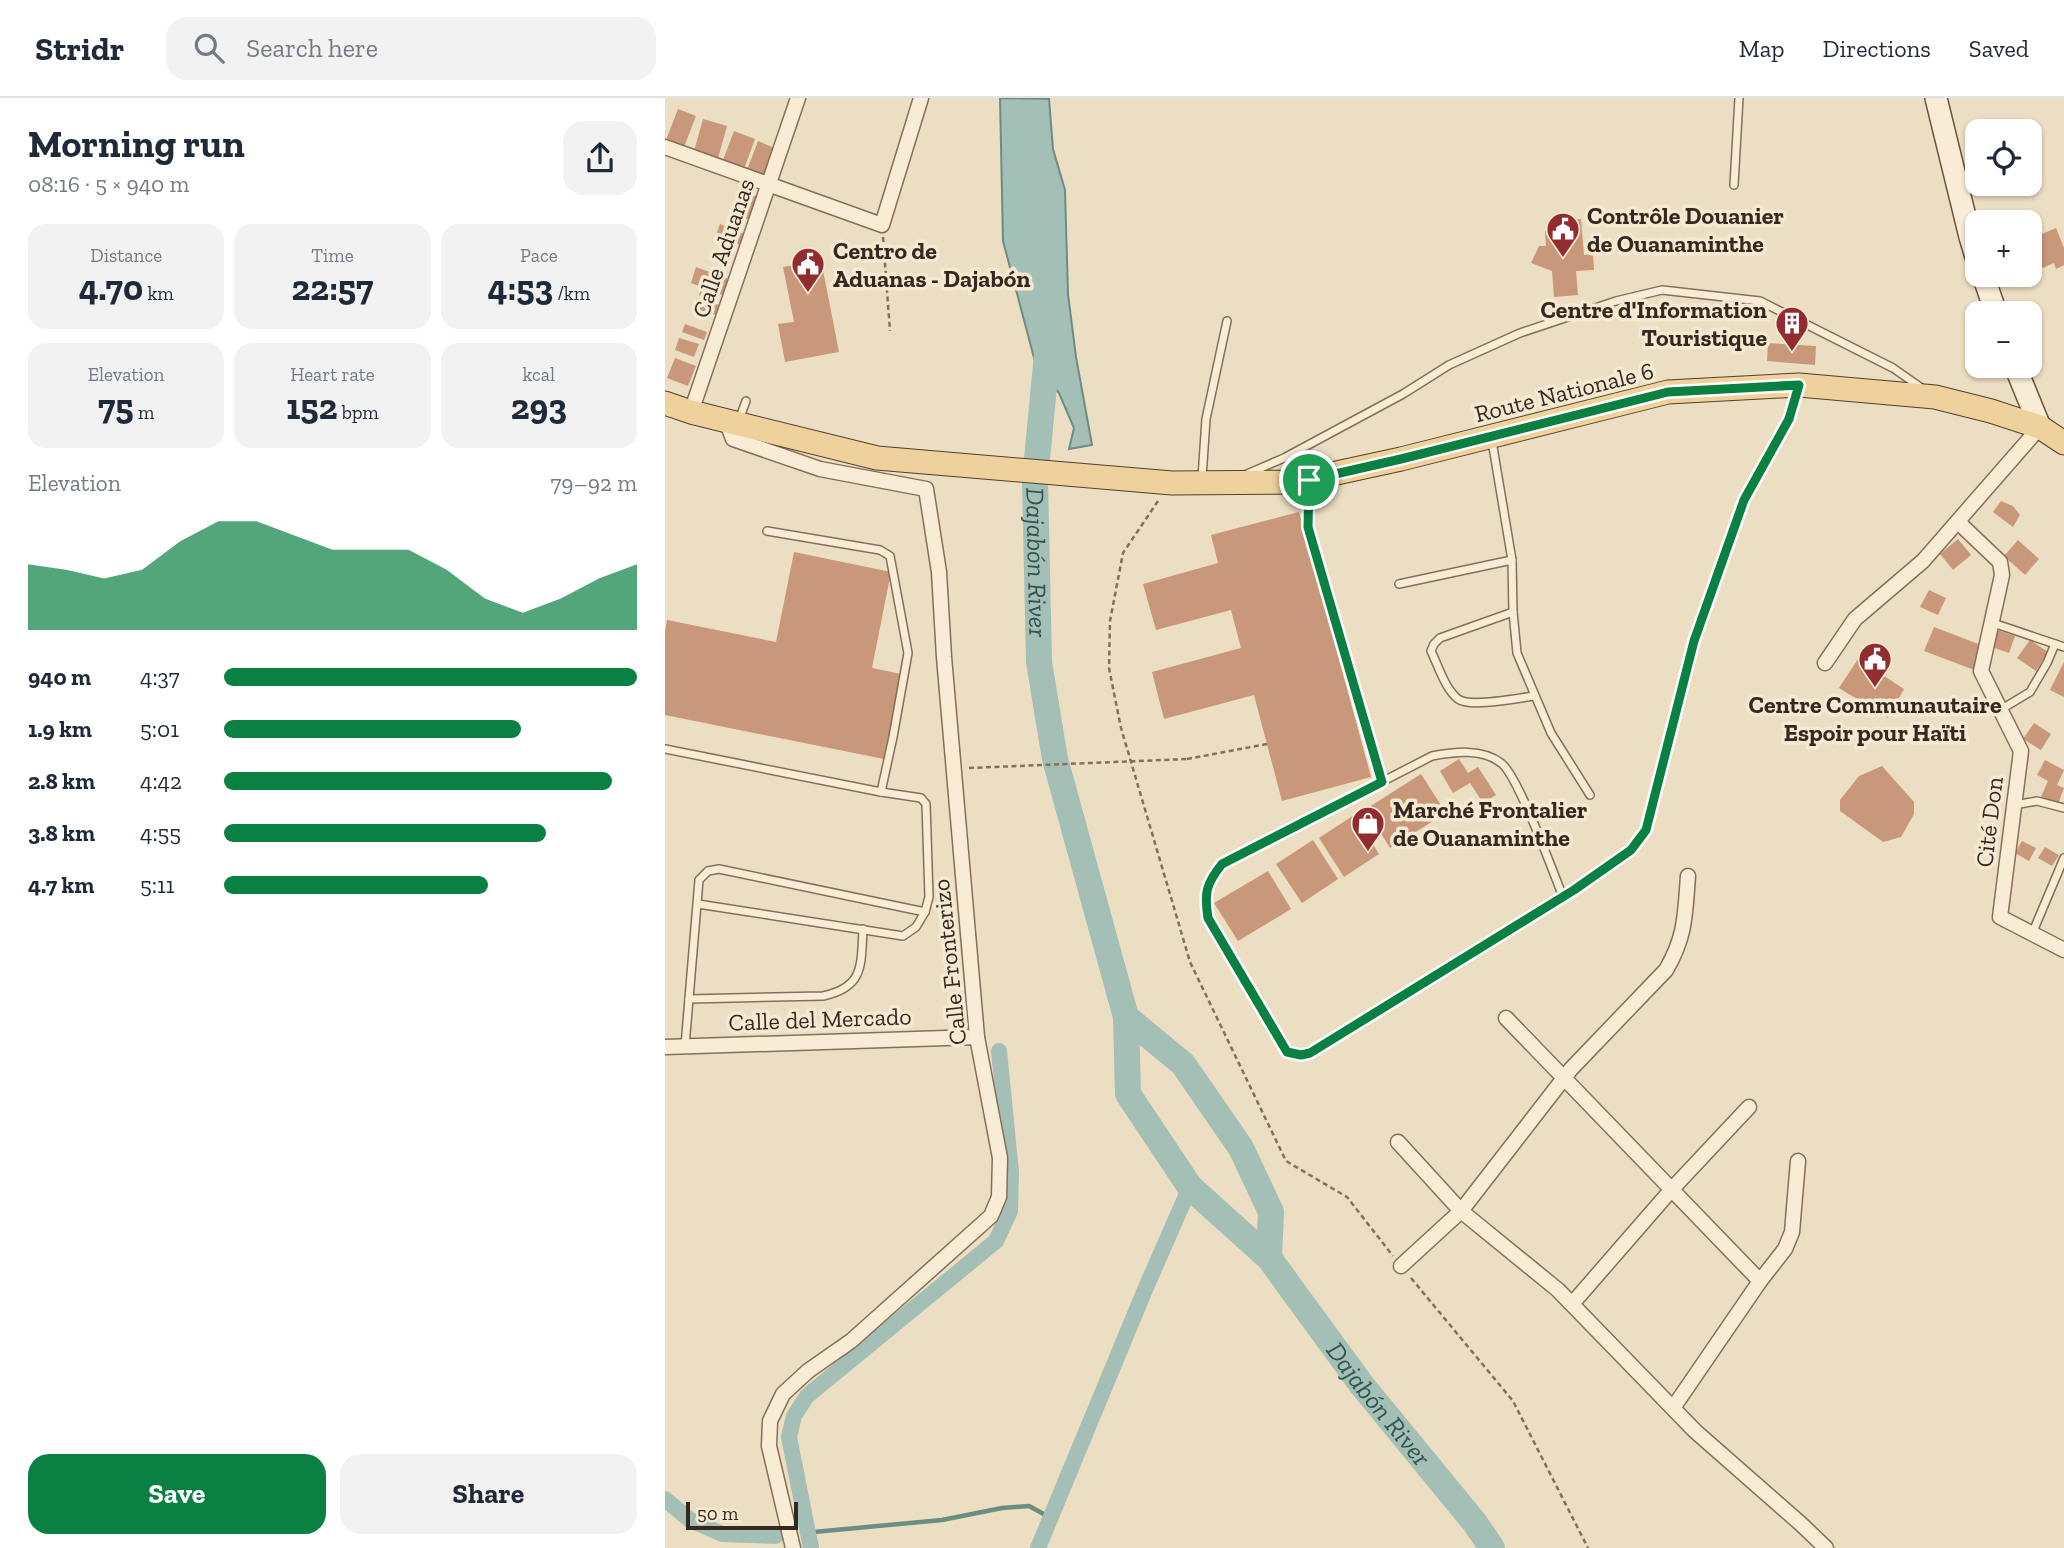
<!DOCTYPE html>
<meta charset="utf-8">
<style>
:root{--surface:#fff;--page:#f2f2f3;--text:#1f2937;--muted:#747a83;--line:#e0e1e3;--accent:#0b8043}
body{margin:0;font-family:"Zilla Slab",serif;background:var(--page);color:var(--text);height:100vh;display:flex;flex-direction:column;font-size:26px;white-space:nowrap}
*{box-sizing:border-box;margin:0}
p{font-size:23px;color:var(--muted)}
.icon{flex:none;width:38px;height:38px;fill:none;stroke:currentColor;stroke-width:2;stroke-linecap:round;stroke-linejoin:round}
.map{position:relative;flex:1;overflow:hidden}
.drawer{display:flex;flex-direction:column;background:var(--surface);width:665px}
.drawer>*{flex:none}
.fabs{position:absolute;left:1300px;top:21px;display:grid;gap:14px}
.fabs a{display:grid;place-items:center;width:77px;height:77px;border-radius:14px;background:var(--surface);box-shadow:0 2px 5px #0004;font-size:35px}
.scale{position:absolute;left:21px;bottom:18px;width:112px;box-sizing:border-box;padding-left:7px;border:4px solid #36281e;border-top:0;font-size:19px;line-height:24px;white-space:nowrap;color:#36281e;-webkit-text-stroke:5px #f4e9d1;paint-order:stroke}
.pin{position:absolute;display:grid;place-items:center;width:60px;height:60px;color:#fff;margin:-30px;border:4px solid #fff;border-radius:50%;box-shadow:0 2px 7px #0007}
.round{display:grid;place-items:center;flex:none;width:74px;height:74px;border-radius:21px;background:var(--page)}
.headline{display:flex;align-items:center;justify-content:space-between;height:119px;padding:0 28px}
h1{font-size:38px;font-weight:800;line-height:52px}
.metrics{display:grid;grid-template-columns:repeat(3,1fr);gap:10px;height:119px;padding:7px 28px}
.metrics div{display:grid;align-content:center;border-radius:18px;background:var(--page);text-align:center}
.metrics b{font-size:35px;font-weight:800}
.metrics small{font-size:19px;font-weight:400}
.metrics p{font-size:19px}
.chart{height:196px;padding:14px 28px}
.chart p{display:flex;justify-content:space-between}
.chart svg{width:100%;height:126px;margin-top:7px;fill:var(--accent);opacity:.7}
.cta{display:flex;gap:14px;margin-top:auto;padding:14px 28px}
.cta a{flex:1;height:80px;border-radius:21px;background:var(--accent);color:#fff;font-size:28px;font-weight:800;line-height:80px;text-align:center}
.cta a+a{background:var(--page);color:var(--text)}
ul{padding:0 28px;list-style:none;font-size:23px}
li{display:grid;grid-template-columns:112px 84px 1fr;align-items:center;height:52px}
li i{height:18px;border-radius:9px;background:var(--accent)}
header{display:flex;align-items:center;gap:42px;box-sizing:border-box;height:98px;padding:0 35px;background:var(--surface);border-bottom:2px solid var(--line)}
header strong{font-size:33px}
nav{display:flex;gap:38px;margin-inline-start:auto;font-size:24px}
.search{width:490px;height:63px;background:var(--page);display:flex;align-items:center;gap:18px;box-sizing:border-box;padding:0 24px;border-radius:21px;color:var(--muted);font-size:26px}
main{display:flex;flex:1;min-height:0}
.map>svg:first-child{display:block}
.water{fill:#a4bfb6;stroke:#6c8d83;stroke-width:2}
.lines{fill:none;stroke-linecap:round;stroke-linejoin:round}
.stream{stroke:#6c8d83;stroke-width:4.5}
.canal{stroke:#a4bfb6;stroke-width:16}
.river{stroke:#a4bfb6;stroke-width:26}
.building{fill:#c99779}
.lane-casing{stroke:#866f5a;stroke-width:10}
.street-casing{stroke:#866f5a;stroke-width:17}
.secondary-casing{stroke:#67513d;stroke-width:24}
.primary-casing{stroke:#533e2e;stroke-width:25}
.path{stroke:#866f5a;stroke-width:2.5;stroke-dasharray:5 3.5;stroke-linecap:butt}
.lane{stroke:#f8ecd5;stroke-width:7}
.street{stroke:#f8ecd5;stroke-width:14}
.secondary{stroke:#f8ecd5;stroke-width:21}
.primary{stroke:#efd19b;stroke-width:23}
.path-bridge{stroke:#866f5a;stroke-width:2.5;stroke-dasharray:5 3.5;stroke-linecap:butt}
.route-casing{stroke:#fff;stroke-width:14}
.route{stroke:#0b8043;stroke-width:9}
.labels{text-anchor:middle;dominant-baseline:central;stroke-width:7;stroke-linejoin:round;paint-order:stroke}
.poi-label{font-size:24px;font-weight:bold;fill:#36281e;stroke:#f4e9d1;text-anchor:start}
.street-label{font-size:24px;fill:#36281e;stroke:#f4e9d1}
.water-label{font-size:26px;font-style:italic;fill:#2d5551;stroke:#f4e9d1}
</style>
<header>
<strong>Stridr</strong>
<div class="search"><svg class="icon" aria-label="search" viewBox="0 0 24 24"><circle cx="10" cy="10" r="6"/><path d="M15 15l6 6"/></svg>Search here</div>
<nav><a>Map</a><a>Directions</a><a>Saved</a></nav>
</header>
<main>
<section class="drawer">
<div class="headline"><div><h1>Morning run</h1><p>08:16 · 5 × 940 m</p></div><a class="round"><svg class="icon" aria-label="share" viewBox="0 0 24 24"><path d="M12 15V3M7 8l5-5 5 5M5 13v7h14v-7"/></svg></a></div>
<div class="metrics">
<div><p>Distance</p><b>4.70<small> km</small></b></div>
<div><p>Time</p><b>22:57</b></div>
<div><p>Pace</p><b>4:53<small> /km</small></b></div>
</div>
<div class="metrics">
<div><p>Elevation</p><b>75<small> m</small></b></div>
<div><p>Heart rate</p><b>152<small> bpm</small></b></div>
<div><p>kcal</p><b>293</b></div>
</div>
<div class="chart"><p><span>Elevation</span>79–92 m</p>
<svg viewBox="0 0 160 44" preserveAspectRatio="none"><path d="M0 44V21L10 23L20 26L30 23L40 13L50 6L60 6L70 11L80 16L90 16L100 16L110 23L120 33L130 38L140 33L150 26L160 21V44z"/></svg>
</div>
<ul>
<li><b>940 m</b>4:37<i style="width:100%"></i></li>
<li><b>1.9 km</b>5:01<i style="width:72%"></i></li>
<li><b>2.8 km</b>4:42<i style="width:94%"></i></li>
<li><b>3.8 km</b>4:55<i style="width:78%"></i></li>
<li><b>4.7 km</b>5:11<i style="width:64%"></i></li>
</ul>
<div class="cta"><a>Save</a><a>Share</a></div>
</section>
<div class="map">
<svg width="1399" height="1450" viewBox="0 0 1399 1450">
<rect width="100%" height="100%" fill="#ecdec2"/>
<polygon class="water" points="335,0 384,1 388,51 400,92 403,196 411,259 427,347 404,351 409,330 394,295 372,271 338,143"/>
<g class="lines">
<polyline class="stream" points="138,1435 277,1422 337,1410 364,1408 386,1420"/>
<g class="canal">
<polyline points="0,1401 25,1422 57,1436 111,1438"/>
<polyline points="146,1450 124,1339 129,1318 142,1298 331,1143 345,1113 346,1074 334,953"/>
<polyline points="373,1450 479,1194 525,1089"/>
</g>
<g class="river">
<path id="s1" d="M383,246L370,382L374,564L390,661L461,919L463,996L525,1089L604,1160L696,1286L810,1425L827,1450"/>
<polyline points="461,919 518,966 576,1050 606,1114 604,1160"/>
</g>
</g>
<g class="building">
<polygon points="13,11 31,18 19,49 1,42"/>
<polygon points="38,21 62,28 53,60 29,53"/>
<polygon points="1320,26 1323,33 1337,26 1340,33 1312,33 1312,40 1308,31"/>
<polygon points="69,33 90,41 79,71 58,62"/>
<polygon points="1312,42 1312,75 1300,48"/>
<polygon points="93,43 112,51 101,79 82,72"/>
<polygon points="76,92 93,99 85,122 68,115"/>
<polygon points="916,121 919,157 928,156 929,172 911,173 913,197 889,199 887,173 866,165 874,148 881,148 880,133 895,132 894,123"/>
<polygon points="55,126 79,136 75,147 51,137"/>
<polygon points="1391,130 1399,150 1399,167 1391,171 1389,165 1373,172 1365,152 1365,141"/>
<polygon points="156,162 174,254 120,264 113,226 129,224 118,169"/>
<polygon points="31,169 64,181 58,197 50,194 47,201 34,197 37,189 26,185"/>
<polygon points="32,200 54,207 51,217 29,210"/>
<polygon points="20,226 42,234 39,242 17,234"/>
<polygon points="14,240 34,246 29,259 10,252"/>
<polygon points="1103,245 1151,248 1150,267 1102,263"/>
<polygon points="10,260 31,268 23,288 2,280"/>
<polygon points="1336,403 1348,408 1355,417 1348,429 1328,414"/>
<polygon points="634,414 706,679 617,703 589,597 499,621 487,574 576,550 566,512 491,532 478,486 553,465 546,437"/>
<polygon points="1293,441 1306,457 1288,472 1275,456"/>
<polygon points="1353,442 1374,461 1360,477 1339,458"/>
<polygon points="129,454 226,474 207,570 236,576 219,661 0,617 0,534 2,522 111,544"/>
<polygon points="1264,492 1281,500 1273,517 1255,509"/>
<polygon points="1269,529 1321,549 1312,573 1259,553"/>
<polygon points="1332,532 1350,538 1344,555 1327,549"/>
<polygon points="1365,542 1383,554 1371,573 1352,560"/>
<polygon points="1193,561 1239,591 1223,620 1174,590"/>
<polygon points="1399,564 1399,599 1385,592"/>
<polygon points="1369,625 1386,636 1376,652 1358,641"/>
<polygon points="794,661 803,675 813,669 831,697 818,705 805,685 788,695 775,673"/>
<polygon points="1380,662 1399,672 1392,687 1399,690 1393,706 1376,699 1383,683 1372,677"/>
<polygon points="1217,668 1249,704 1249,716 1236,739 1218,744 1175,713 1175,702 1194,678"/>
<polygon points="756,676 781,715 725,750 701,711"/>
<polygon points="689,717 714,756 679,779 654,740"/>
<polygon points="648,742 673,781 637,805 611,766"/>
<polygon points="1357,743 1371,750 1364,763 1350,755"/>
<polygon points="1380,749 1394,757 1387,768 1373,760"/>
<polygon points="603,773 626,811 573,843 549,805"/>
</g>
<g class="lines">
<defs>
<g id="lane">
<polyline points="1069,87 1074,0"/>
<polyline points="74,322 81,303"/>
<polyline points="827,343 847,462 848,514 852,555 886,635 925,697"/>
<polyline points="582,376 619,360 738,296 784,267 855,235 951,203 997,192 1095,203 1228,270 1258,291"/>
<polyline points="537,380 541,321 562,223"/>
<polyline points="644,386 643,429 717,684"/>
<polyline points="102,433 215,452 225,458 243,555 228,639 216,694"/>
<polyline points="734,486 847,462"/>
<path d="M848,514L775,540L769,546L766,553C773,567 780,591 793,601C805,610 853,600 869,598"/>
<polyline points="1328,525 1399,549"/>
<polyline points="1335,612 1365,594 1382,565 1390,546"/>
<polyline points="0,651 216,694 256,700 261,706 264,799 260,814 54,771 43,773 34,782 20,948"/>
<polyline points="1349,707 1372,703 1399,710"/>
<path d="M898,799C888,774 853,677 836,665C817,650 789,654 767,658L557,766C541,786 539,795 543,820L622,954L636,957L645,955L909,792L966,752L980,732L1029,543L1079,402L1123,321L1132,292"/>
<polyline points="33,806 238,838 251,829 260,814"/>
<polyline points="1367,836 1399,760"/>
<path d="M24,901L158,898C199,889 196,868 198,831"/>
</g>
<g id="street">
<polyline points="0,49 217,127 256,0"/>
<polyline points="26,314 133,0"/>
<polyline points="61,322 68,341 155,371 261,391 274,474 279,559 312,939 335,1060 334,1099 326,1118 186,1243 143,1273 118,1296 105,1323 104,1348 128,1450"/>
<polyline points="1293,424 1335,464 1337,477 1316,573 1356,653 1335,819 1399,852"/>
<polyline points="1160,565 1190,521 1258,463 1375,329"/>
<polyline points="841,920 1095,1183"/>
<polyline points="0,949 312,939"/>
<path d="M733,1044L796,1113L906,971L1001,872C1021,838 1020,816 1023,778"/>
<polyline points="736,1168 796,1113 893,1192 1030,1333 1136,1426 1161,1450"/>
<polyline points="907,1206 1007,1091 1084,1009"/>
<polyline points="1008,1310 1095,1183 1120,1151 1127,1134 1133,1063"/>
</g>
<g id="secondary">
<polyline points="1271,0 1305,139 1312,162"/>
<polyline points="1318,177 1331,215"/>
<polyline points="1350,268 1375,329"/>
</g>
<polyline id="primary" points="0,305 26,314 212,360 507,385 630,384 736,361 1003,294 1134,287 1270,299 1326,313 1375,329 1399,345"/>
</defs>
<use href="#lane" class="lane-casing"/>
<use href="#street" class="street-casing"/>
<use href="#secondary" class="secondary-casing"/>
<use href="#primary" class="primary-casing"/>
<g class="path">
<polyline points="218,139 225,233"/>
<polyline points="493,403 458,455 445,523 444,570 456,630 525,864 621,1063 682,1099 728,1158"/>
<polyline points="522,661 602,646"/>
<polyline points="746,1180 848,1303 923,1450"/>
</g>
<use href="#lane" class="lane"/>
<use href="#street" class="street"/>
<use href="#secondary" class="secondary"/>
<use href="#primary" class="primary"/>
<polyline class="path-bridge" points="304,670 522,661"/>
</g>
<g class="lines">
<defs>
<path id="route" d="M1134,287L1124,321L1079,402L1029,543L981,732L966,752L909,792L645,955L636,957L622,954L543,820C539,795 541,786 557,766L717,684L643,429L644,382L736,361L1003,294Z"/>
</defs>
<use href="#route" class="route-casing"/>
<use href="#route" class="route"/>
</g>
<defs>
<symbol id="civic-pin" viewBox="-11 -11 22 30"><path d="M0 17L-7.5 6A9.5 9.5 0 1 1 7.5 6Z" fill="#932c30" stroke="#f4e9d1"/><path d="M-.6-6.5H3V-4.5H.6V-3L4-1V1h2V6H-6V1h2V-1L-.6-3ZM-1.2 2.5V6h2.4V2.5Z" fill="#fff"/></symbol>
<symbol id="building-pin" viewBox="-11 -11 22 30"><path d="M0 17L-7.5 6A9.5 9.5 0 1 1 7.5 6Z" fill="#932c30" stroke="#f4e9d1"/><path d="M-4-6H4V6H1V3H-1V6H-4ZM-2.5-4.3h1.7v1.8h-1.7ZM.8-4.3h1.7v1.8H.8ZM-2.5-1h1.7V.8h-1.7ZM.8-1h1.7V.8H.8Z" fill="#fff"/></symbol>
<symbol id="shop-pin" viewBox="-11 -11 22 30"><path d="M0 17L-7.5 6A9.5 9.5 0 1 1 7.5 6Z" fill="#932c30" stroke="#f4e9d1"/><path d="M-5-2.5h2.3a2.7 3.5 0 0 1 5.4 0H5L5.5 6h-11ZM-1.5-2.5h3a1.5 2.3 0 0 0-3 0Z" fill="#fff"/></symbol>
</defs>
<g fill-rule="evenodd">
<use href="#civic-pin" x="879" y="112" width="38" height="52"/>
<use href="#civic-pin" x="124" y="147" width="38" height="52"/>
<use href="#building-pin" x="1108" y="206" width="38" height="52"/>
<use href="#civic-pin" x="1191" y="542" width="38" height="52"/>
<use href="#shop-pin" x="684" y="706" width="38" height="52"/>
</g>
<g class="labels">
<g class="poi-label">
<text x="922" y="117">Contrôle Douanier<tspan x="922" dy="28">de Ouanaminthe</tspan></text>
<text x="168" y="152">Centro de<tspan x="168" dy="28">Aduanas - Dajabón</tspan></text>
<text x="1102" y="211" text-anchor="end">Centre d'Information<tspan x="1102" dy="28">Touristique</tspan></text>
<text x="1210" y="606" text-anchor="middle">Centre Communautaire<tspan x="1210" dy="28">Espoir pour Haïti</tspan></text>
<text x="728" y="711">Marché Frontalier<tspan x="728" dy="28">de Ouanaminthe</tspan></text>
</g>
<g class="street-label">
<text transform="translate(58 150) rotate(-71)">Calle Aduanas</text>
<text transform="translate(899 294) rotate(-14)">Route Nationale 6</text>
<text transform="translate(1324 724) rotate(-83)">Cité Don</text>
<text transform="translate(284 864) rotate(-96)">Calle Fronterizo</text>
<text transform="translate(155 921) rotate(-2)">Calle del Mercado</text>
</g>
<g class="water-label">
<text stroke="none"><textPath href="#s1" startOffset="219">Dajabón River</textPath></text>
<text stroke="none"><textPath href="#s1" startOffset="1162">Dajabón River</textPath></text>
</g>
</g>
</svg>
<div class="fabs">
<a><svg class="icon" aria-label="locate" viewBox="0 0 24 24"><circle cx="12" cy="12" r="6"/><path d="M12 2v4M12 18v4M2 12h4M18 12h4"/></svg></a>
<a>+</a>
<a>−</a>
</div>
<div class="scale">50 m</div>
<div class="pin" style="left:644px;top:382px;background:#1e9e55"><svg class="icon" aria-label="arrive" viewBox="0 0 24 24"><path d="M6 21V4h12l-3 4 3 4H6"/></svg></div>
</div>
</main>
